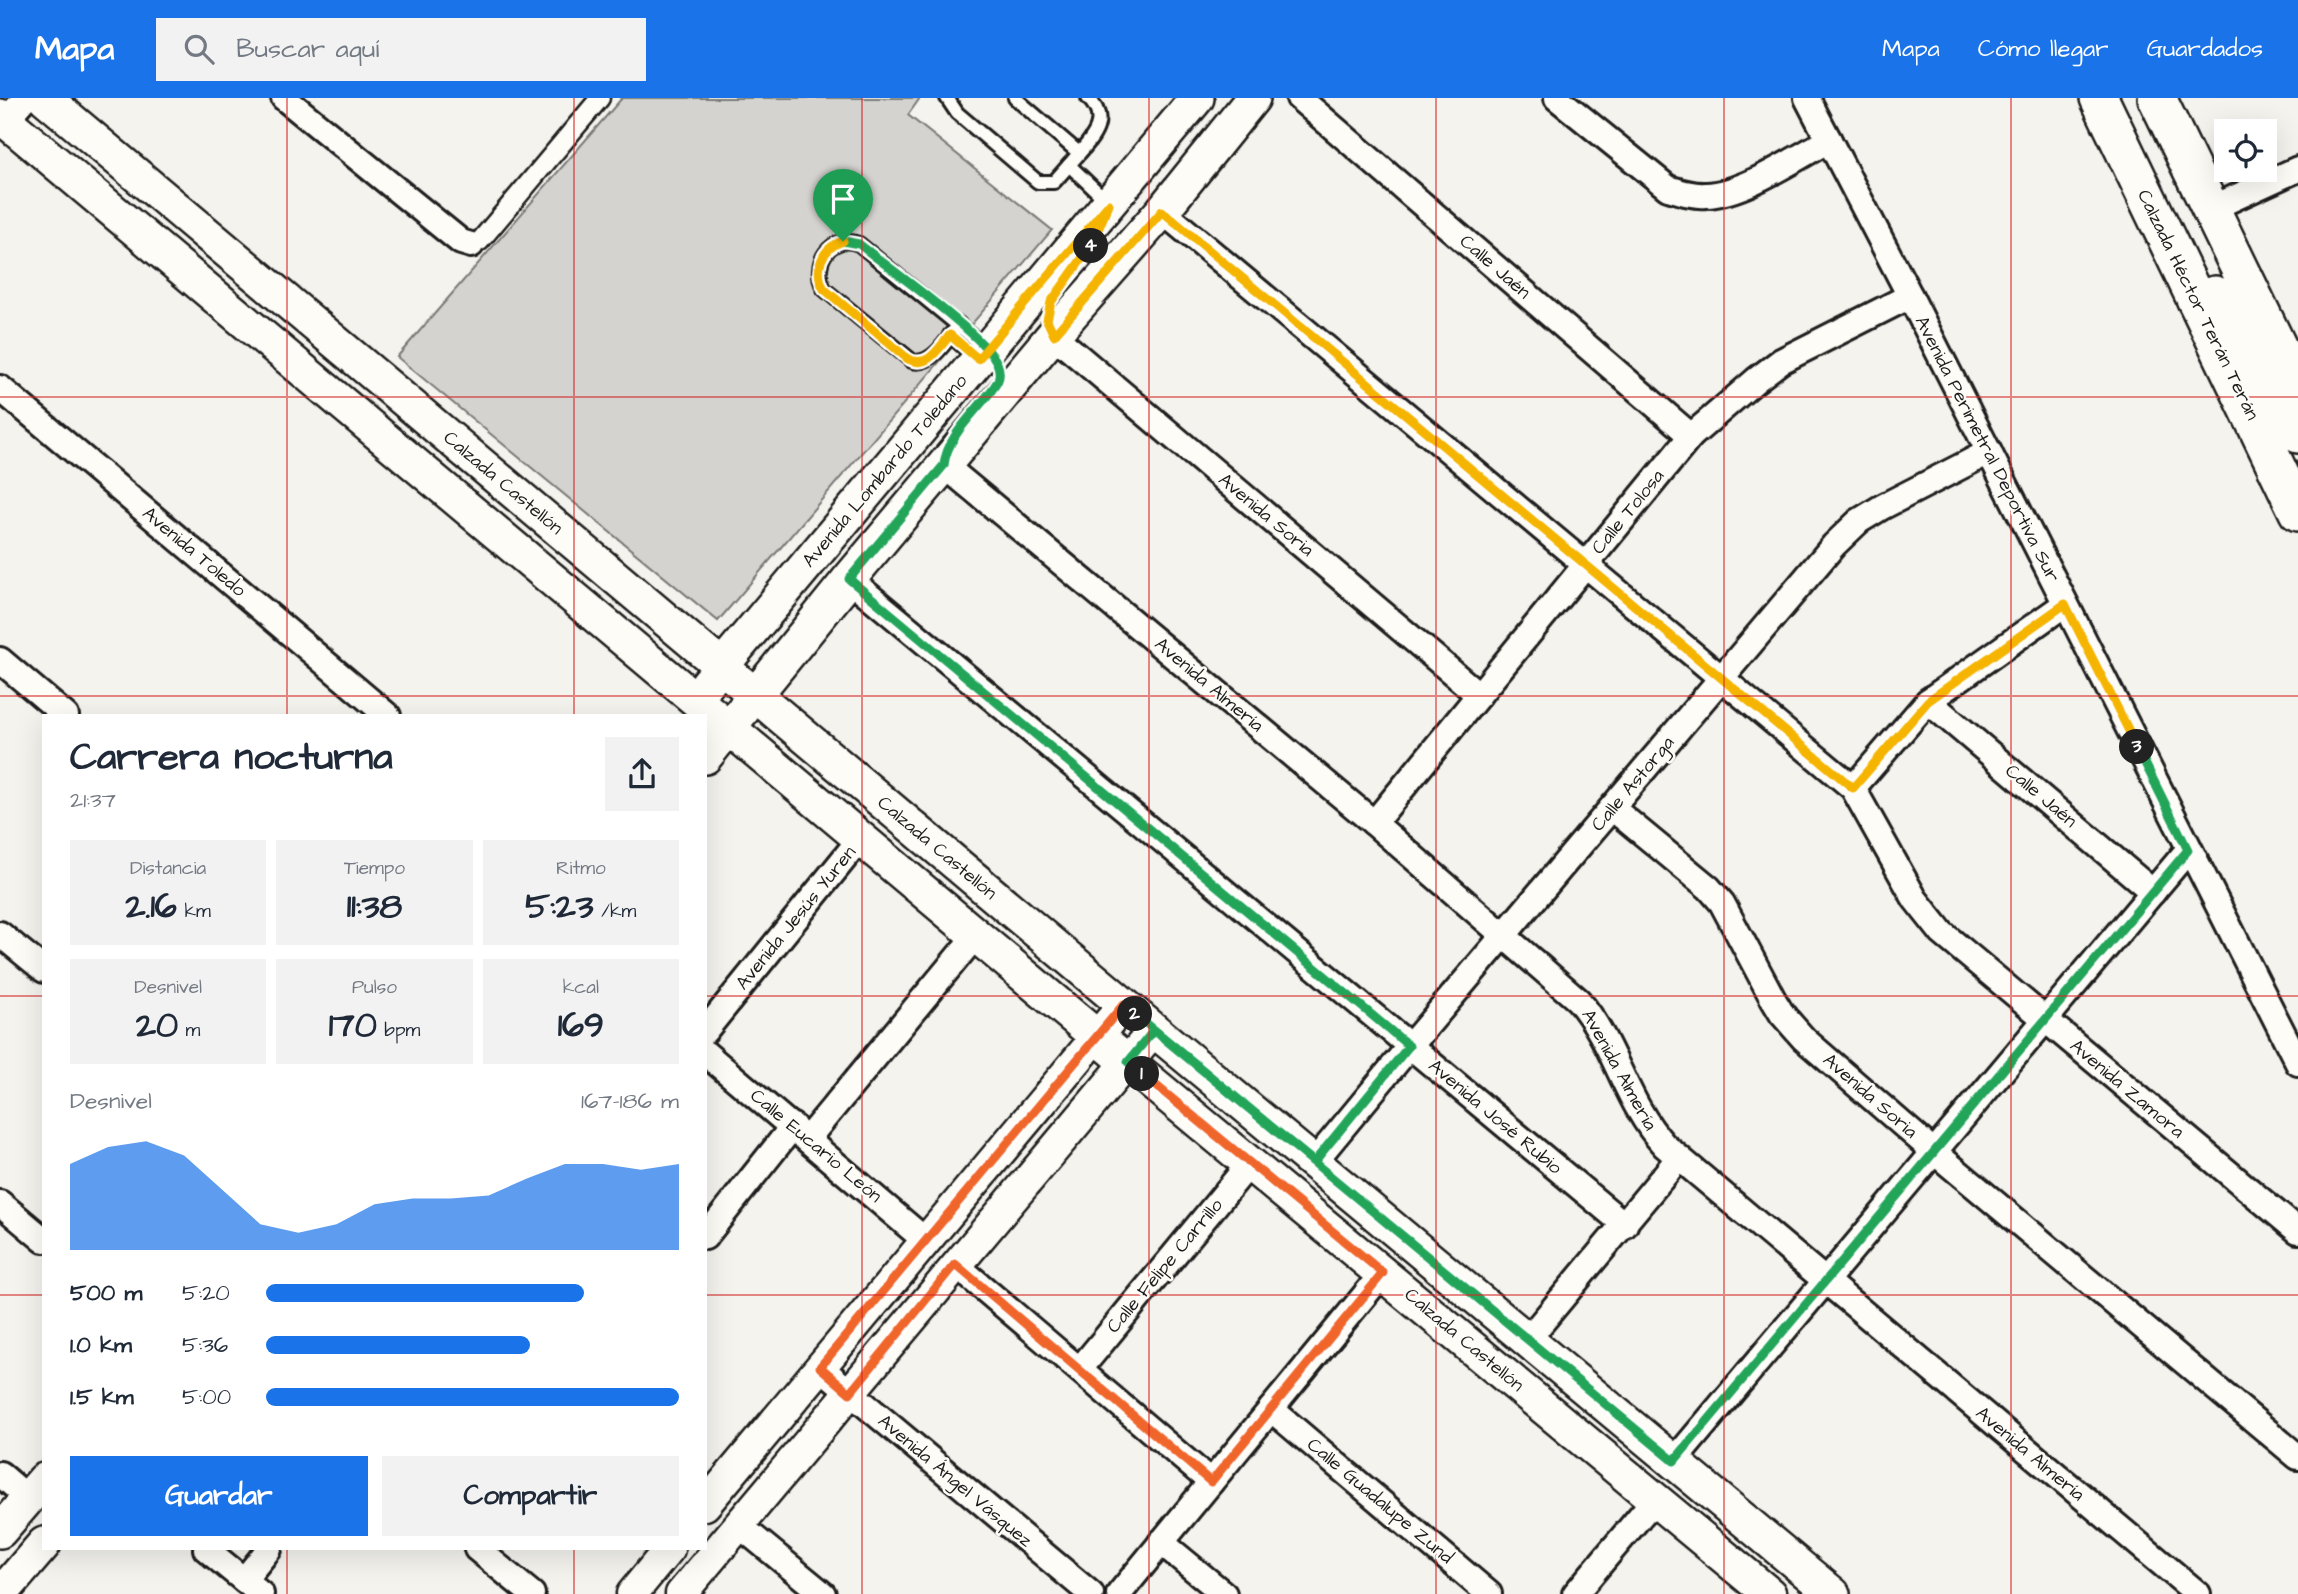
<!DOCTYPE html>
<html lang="es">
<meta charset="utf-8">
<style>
:root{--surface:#fff;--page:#f2f2f3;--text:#1f2937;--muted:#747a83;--accent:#1a73e8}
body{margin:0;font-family:"Architects Daughter",sans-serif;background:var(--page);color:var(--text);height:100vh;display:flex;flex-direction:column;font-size:26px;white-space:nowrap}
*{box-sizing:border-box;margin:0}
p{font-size:23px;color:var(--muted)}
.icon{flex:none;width:38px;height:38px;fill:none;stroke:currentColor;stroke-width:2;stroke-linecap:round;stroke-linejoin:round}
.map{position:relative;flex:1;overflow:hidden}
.sheet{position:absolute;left:42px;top:616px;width:665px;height:836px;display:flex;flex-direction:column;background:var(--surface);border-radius:0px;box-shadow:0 7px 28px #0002}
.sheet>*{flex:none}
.controls{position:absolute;left:2214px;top:21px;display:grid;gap:14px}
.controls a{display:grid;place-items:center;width:63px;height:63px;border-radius:0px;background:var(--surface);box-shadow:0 7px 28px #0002;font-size:35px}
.pin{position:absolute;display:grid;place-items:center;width:60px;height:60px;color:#fff;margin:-72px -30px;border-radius:50% 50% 50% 0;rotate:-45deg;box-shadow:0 0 7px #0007}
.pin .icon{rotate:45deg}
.km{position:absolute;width:35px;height:35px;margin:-18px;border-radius:50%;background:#222;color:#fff;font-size:19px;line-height:35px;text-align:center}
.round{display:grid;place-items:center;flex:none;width:74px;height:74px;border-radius:0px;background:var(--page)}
.headline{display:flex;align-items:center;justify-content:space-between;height:119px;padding:0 28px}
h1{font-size:38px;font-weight:700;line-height:52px}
.figures{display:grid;grid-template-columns:repeat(3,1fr);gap:10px;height:119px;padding:7px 28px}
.figures div{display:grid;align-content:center;border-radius:0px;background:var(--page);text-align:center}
.figures b{font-size:35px;font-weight:700}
.figures small{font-size:19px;font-weight:400}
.figures p{font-size:19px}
.chart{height:196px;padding:14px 28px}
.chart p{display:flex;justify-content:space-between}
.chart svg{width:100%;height:126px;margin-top:7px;fill:var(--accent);opacity:.7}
.cta{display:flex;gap:14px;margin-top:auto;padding:14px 28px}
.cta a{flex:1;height:80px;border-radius:0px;background:var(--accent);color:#fff;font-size:28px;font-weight:700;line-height:80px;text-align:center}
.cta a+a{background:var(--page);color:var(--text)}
ul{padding:0 28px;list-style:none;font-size:23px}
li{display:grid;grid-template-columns:112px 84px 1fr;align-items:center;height:52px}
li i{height:18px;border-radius:9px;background:var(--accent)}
header{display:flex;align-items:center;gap:42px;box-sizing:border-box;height:98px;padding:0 35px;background:var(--accent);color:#fff}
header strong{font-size:33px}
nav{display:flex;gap:38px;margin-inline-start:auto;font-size:24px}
.search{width:490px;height:63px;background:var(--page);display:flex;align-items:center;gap:18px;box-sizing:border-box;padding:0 24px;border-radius:0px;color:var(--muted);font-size:26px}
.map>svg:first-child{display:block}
.green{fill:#d4d3cf;stroke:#787876;stroke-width:2}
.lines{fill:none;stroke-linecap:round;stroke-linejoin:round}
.service-casing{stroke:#1c1c1c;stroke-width:18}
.pedestrian-casing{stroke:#1c1c1c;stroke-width:23}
.minor-casing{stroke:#1c1c1c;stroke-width:30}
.tertiary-casing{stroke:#1c1c1c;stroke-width:35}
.secondary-casing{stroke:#1c1c1c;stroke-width:38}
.primary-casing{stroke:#1c1c1c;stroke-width:42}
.service{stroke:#fdfcf7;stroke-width:12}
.pedestrian{stroke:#fdfcf7;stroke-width:18}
.minor{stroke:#fdfcf7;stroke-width:24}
.tertiary{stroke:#fdfcf7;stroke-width:30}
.secondary{stroke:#fdfcf7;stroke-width:33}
.primary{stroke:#fdfcf7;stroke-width:37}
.split-1-casing{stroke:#fff;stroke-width:14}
.split-2-casing{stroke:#fff;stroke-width:14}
.split-3-casing{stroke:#fff;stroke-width:14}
.split-4-casing{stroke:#fff;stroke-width:14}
.split-5-casing{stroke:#fff;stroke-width:14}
.split-1{stroke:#22a559;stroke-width:9}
.split-2{stroke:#f0652b;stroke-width:9}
.split-3{stroke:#22a559;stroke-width:9}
.split-4{stroke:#f5b400;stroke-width:9}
.split-5{stroke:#f5b400;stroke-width:9}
.grid{fill:none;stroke:#d62828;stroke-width:2;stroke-opacity:0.55}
.labels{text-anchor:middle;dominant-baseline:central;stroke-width:5;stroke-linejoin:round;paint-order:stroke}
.street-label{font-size:19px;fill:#1c1c1c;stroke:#fdfcf7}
</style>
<header>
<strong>Mapa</strong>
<div class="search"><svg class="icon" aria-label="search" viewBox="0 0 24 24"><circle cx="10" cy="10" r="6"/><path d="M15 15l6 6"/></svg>Buscar aquí</div>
<nav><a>Mapa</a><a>Cómo llegar</a><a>Guardados</a></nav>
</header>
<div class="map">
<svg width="2298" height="1496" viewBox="0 0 2298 1496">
<rect width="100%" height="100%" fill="#f4f3ee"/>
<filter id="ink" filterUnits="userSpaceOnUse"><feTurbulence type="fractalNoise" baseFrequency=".0143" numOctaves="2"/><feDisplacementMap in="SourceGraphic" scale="14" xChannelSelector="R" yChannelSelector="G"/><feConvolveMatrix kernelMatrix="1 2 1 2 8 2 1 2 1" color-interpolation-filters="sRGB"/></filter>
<g filter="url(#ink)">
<polygon class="green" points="622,0 920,0 908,17 1052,132 718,523 397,259"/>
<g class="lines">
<defs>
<g id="service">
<polyline points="947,0 957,15 1038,84 1054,84 1069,67"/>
<polyline points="1015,0 1079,55"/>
<path d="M1088,0C1114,25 1086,46 1069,67L1109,105"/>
<path d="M959,226C948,240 932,269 912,263L824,191C811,166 830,135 859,146L987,251"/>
<polyline points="950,237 976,260"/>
</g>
<polyline id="pedestrian" points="471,147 480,143 600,0"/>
<g id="minor">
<polyline points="284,0 461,144 471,147"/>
<polyline points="1299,0 1691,338"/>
<path d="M1557,0L1668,90C1681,94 1693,98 1706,97C1743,96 1796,60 1829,42"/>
<polyline points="1807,0 1910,198 2298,965"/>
<polyline points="0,28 25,0"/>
<polyline points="2210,111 2298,71"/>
<polyline points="1162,113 1853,690 1915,801 1942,835 2298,1133"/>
<polyline points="1053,237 1479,597"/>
<polyline points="0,290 388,618"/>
<path d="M944,367L1374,725L1578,902C1615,945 1625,1004 1664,1047L2198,1496"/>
<polyline points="849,481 1625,1127"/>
<polyline points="0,562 66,618"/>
<polyline points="1928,603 2153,794"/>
<polyline points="1853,690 1928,603 2065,506"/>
<polyline points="1612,710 1709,790 1722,805 1773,901 1782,916 1804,941 1933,1053 2298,1359"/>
<polyline points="1374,725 1691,338 1756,282 1781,263 1910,198"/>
<polyline points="0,836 44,872"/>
<polyline points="705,933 860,741"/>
<polyline points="705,955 926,1143"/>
<polyline points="808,1040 976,837"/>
<polyline points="1314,1064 1410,948 1834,447 1859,423 1882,409 1989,354"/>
<polyline points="0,1105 44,1142"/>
<polyline points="705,1139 793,1028"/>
<polyline points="955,1166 1211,1384"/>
<polyline points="1528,1241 1678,1061"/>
<polyline points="820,1269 1091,1496"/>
<polyline points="1080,1271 1250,1065"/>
<polyline points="1271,1311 1489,1496"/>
<polyline points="1674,1363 2188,752"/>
<polyline points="0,1376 28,1400"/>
<polyline points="739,1427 823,1496"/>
<polyline points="1161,1444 1224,1496"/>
<polyline points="206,1451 261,1496"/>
<polyline points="477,1451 532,1496"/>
<polyline points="244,1482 269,1451"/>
<polyline points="1119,1496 1383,1175"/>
<polyline points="1575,1496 1654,1402"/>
</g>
<g id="tertiary">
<polyline points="705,1407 1124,906"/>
<polyline points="632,1496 669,1451"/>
<polyline points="681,1496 1154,932"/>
</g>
<g id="secondary">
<polyline points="45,0 1154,932 1833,1496"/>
<polyline points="0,18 1127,964 1769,1496"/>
<polyline points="707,586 1197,0"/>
<polyline points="705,659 849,481 1053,237 1162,113 1253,0"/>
<polyline points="0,1433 44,1382"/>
<polyline points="1,1496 44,1446"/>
</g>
<g id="primary">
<polyline points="2099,0 2298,414"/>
<polyline points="2157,0 2298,291"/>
<polyline points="2196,202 2215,197 2224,200 2237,217 2298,336"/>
</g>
</defs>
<use href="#service" class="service-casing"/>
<use href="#pedestrian" class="pedestrian-casing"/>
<use href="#minor" class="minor-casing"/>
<use href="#tertiary" class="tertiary-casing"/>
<use href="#secondary" class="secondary-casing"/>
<use href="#primary" class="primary-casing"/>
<use href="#service" class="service"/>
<use href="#pedestrian" class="pedestrian"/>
<use href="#minor" class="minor"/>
<use href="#tertiary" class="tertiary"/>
<use href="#secondary" class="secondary"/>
<use href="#primary" class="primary"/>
</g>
</g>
<g class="lines" filter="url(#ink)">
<defs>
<path id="split-1" d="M843,143L859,146C886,168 986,239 997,265C1000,272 1000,280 996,286C980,311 947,336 944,367L849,481L1409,948L1314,1064L1154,932L1128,964L1142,976"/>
<polyline id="split-2" points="1135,916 1124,906 820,1269 850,1295 955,1166 1211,1384 1383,1175 1142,976"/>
<polyline id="split-3" points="1135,916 1674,1363 2188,752 2137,649"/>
<polyline id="split-4" points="1091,148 1051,204 1047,222 1054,237 1162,113 1853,690 1928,603 2065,506 2137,649"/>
<path id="split-5" d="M843,143C822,150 813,171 824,191L908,261C928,271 938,251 950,237L978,261L1109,106L1091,148"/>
</defs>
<use href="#split-1" class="split-1-casing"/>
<use href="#split-2" class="split-2-casing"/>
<use href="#split-3" class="split-3-casing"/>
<use href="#split-4" class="split-4-casing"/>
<use href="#split-5" class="split-5-casing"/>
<use href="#split-1" class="split-1"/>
<use href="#split-2" class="split-2"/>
<use href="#split-3" class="split-3"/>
<use href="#split-4" class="split-4"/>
<use href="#split-5" class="split-5"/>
</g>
<path class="grid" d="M287,0V618M574,0V618M862,0V1496M1149,0V1496M1436,0V1496M1724,0V1496M2011,0V1496M0,299H2298M0,598H2298M0,898H44M705,898H2298M0,1197H44M705,1197H2298M287,1451V1496M574,1451V1496"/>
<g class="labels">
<g class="street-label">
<text transform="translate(1495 169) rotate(41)">Calle Jaén</text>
<text transform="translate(2198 207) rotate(64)">Calzada Héctor Terán Terán</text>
<text transform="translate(1987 351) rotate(63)">Avenida Perimetral Deportiva Sur</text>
<text transform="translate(885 373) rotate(-50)">Avenida Lombardo Toledano</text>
<text transform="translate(503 385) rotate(40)">Calzada Castellón</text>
<text transform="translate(1628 414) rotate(-51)">Calle Tolosa</text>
<text transform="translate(1266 417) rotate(40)">Avenida Soria</text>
<text transform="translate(194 454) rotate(40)">Avenida Toledo</text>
<text transform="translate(1209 587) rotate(40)">Avenida Almería</text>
<text transform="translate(1633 686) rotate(-50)">Calle Astorga</text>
<text transform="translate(2041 698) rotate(40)">Calle Jaén</text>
<text transform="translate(937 750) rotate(40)">Calzada Castellón</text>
<text transform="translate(796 820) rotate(-51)">Avenida Jesús Yuren</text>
<text transform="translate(1619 972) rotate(61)">Avenida Almería</text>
<text transform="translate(2127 991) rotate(40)">Avenida Zamora</text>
<text transform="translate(1870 998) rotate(41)">Avenida Soria</text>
<text transform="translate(1495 1019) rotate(40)">Avenida José Rubio</text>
<text transform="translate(816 1048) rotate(40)">Calle Eucario León</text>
<text transform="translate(1165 1168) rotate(-50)">Calle Felipe Carrillo</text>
<text transform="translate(1464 1242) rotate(40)">Calzada Castellón</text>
<text transform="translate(2030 1356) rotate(40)">Avenida Almería</text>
<text transform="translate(955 1383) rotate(40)">Avenida Ángel Vásquez</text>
<text transform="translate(1380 1403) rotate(40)">Calle Guadalupe Zund</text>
</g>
</g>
</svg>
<div class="controls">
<a><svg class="icon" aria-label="locate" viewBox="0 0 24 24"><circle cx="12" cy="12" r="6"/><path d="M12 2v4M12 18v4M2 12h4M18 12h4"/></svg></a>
</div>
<div class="pin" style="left:843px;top:143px;background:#1e9e55"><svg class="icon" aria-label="arrive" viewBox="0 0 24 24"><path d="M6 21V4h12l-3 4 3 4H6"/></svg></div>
<b class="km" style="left:1142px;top:976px">1</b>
<b class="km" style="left:1135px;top:916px">2</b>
<b class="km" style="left:2137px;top:649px">3</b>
<b class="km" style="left:1091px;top:148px">4</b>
<section class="sheet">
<div class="headline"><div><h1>Carrera nocturna</h1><p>21:37</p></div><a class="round"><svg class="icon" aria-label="share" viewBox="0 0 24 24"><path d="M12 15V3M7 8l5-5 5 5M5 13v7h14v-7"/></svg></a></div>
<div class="figures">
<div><p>Distancia</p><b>2.16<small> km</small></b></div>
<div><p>Tiempo</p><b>11:38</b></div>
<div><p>Ritmo</p><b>5:23<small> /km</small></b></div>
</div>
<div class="figures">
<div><p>Desnivel</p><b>20<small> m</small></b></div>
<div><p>Pulso</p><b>170<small> bpm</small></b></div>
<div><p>kcal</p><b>169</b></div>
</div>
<div class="chart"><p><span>Desnivel</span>167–186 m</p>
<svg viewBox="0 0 160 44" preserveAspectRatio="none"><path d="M0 44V14L10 8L20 6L30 11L40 23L50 35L60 38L70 35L80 28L90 26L100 26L110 25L120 19L130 14L140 14L150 16L160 14V44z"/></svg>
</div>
<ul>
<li><b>500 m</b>5:20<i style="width:77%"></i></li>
<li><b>1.0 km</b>5:36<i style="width:64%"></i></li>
<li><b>1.5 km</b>5:00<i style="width:100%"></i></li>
</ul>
<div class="cta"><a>Guardar</a><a>Compartir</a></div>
</section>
</div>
